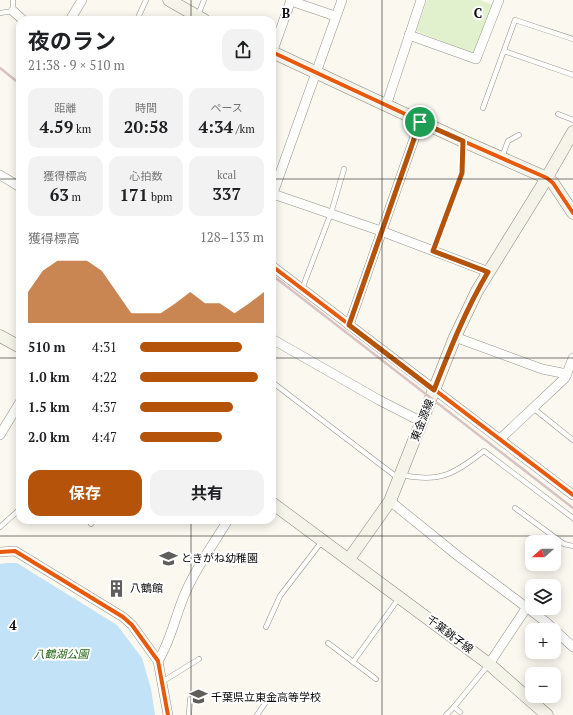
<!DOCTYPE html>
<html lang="ja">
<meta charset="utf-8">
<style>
:root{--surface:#fff;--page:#f2f2f2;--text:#202124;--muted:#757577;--accent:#b45309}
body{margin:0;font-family:"PT Serif","Noto Sans JP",serif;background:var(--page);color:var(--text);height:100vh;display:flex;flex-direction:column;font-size:15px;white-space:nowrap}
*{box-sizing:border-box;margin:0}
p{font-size:13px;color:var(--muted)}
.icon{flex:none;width:22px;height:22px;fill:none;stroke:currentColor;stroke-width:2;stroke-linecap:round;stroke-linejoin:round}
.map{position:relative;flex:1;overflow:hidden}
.panel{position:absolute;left:16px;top:16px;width:260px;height:508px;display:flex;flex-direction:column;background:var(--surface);border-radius:12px;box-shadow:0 2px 10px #0003}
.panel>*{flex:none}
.needle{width:26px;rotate:249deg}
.fabs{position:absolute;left:525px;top:535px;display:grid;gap:8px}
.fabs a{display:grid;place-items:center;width:36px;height:36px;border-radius:8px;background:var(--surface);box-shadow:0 2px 10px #0003;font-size:20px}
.pin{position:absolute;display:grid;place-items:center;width:34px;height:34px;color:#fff;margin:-17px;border:2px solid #fff;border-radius:50%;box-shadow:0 1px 4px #0007}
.round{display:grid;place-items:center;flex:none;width:42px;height:42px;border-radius:12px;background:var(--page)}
.summary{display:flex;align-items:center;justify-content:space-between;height:68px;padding:0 12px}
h1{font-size:22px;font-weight:700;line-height:30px}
.figures{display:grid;grid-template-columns:repeat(3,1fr);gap:6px;height:68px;padding:4px 12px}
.figures div{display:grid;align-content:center;border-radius:10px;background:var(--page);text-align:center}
.figures b{font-size:17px;font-weight:700}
.figures small{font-size:11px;font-weight:400}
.figures p{font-size:11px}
.chart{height:112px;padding:8px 12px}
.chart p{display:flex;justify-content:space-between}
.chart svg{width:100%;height:72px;margin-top:4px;fill:var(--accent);opacity:.7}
.primary-button{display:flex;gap:8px;margin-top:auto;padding:8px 12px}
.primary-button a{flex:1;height:46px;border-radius:12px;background:var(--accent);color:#fff;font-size:16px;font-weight:700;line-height:46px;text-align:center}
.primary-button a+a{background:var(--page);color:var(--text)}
ul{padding:0 12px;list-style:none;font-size:13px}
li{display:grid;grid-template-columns:64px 48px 1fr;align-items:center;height:30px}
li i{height:10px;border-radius:5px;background:var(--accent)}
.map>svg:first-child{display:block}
.green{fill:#e1f1cd}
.water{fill:#c2e2f7}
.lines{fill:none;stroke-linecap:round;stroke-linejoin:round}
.lane-casing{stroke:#93928e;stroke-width:5.5}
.street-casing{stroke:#93928e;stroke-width:10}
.secondary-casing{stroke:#898884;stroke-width:13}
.lane{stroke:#fefefd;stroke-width:4.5}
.street{stroke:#fefefd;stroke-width:9}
.secondary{stroke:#f4f4e8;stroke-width:12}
.rail{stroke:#d8c2c2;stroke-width:2.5}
.cycleway-casing{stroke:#fff;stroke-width:6}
.cycleway{stroke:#e8590c;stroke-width:4}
.route-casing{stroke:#fff;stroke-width:8}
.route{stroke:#b45309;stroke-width:5}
.grid{fill:none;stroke:#0b0b0b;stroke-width:1;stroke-opacity:0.55}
.labels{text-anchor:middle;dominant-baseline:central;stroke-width:4;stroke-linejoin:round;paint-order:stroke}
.street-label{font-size:11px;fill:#0b0b0b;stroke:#fff}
.poi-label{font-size:11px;fill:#0b0b0b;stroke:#fff;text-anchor:start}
.park-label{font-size:11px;font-style:italic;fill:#256718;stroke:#fff}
.grid-label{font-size:13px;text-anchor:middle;font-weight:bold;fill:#0b0b0b;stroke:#fff;stroke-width:4;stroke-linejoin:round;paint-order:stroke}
</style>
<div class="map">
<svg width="573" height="715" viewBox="0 0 573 715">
<rect width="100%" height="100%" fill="#faf8ef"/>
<polygon class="green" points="427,0 480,0 493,5 475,54 416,31"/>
<polygon class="water" points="6,563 17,563 117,625 142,658 151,689 155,715 0,715 0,564"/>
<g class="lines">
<defs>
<g id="lane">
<polyline points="0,13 13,11 13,0"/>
<polyline points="198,15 204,0"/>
<polyline points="137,20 146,0"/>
<polyline points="504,51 573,75"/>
<polyline points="483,108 515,20 573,39"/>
<polyline points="558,114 573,120"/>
<polyline points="502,157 508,141 519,135"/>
<polyline points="433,251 462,173 463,142"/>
<polyline points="302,289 331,213 344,169"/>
<polyline points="272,382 398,478"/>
<polyline points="533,408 573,440"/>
<path d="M402,475C440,483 454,474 484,451L573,518"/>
<polyline points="515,508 564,544 573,546"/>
<polyline points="91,524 94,520"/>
<polyline points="0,527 20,509"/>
<polyline points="266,627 280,596 323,540"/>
<polyline points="328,643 376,679"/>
<polyline points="353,662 399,598"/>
<polyline points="162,682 199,659"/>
<polyline points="460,712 454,707 489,664"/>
<polyline points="189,715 190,699"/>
<polyline points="257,715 266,702"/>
<polyline points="446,715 454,707"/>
</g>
<g id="street">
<polyline points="291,1 335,16"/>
<polyline points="13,11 23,20"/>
<polyline points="70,20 82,0"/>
<polyline points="409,35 476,59 499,0"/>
<polyline points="272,53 291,0"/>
<polyline points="386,106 421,0"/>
<polyline points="0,175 20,187"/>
<polyline points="273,194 381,231 489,272"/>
<polyline points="272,196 342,0"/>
<polyline points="272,266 573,495"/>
<polyline points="349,325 420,122"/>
<polyline points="455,337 542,369 567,374"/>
<polyline points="272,339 379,400 422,422"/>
<polyline points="0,435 20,402"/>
<polyline points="500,439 565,378 573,358"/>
<polyline points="390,501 458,556 546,622 573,647"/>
<polyline points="0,552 15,551 123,617 132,625 158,661 168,715"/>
<path d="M158,661C172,639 176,612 187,589C198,565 214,543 228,520"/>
<polyline points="489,664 527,607"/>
</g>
<g id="secondary">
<polyline points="169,0 204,20"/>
<polyline points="272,52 463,141 547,178 553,183 573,213"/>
<polyline points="0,336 20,347"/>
<polyline points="272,503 489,664 547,715"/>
<polyline points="349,559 390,501 455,337 477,291 542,186 573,132"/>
</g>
</defs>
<use href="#lane" class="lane-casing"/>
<use href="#street" class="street-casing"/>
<use href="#secondary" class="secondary-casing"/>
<use href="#lane" class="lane"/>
<use href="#street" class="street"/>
<use href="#secondary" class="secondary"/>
<g class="rail">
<polyline points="0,68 20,84"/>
<polyline points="272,275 573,508"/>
</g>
<defs>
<g id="cycleway">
<polyline points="272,52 463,141 547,178 553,183 573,213"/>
<polyline points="272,266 573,495"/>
<polyline points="0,552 15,551 123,617 132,625 158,661 168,715"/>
</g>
</defs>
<use href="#cycleway" class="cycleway-casing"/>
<use href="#cycleway" class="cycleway"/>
</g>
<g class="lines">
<defs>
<path id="route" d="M420,122L463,141L462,173L433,251L488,272C466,309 450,349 434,390L349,325Z"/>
</defs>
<use href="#route" class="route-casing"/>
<use href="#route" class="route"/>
</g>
<path class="grid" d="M191,0V20M382,0V715M0,179H20M272,179H573M0,358H20M272,358H573M191,520V715M0,536H573"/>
<defs>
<symbol id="school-bare" viewBox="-9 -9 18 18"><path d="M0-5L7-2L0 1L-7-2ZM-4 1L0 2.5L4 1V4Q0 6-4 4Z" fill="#5f5e5b" stroke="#fff" stroke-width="2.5" paint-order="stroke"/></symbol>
<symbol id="building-bare" viewBox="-9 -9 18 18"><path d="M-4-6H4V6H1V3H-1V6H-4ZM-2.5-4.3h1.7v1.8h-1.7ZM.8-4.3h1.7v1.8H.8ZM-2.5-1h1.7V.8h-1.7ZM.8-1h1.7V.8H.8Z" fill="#5f5e5b" stroke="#fff" stroke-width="2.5" paint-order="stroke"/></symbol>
</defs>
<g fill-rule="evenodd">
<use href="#school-bare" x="156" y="546" width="25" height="25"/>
<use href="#building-bare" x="104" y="576" width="25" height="25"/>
<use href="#school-bare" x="186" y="684" width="25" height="25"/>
</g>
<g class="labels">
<g class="street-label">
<text transform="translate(422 420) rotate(-69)">東金源線</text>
<text transform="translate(450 634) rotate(37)">千葉銚子線</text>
</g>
<g class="poi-label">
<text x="181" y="558">ときがね幼稚園</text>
<text x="130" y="588">八鶴館</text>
<text x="211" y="697">千葉県立東金高等学校</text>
</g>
<g class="park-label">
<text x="61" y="654">八鶴湖公園</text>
</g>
</g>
<g class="grid-label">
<text x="286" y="18">B</text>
<text x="478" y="18">C</text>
<text x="13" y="630">4</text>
</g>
</svg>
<div class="fabs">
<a><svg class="needle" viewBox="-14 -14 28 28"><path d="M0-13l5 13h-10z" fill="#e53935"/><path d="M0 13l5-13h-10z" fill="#757577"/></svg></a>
<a><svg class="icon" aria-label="layers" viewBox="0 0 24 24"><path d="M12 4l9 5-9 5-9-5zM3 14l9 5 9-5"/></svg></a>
<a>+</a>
<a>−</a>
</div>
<div class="pin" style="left:420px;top:122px;background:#1e9e55"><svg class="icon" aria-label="arrive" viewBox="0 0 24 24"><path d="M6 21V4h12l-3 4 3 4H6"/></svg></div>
<section class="panel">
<div class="summary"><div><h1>夜のラン</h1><p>21:38 · 9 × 510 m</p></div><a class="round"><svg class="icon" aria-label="share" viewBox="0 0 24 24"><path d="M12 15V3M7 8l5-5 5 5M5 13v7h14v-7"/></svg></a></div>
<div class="figures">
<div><p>距離</p><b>4.59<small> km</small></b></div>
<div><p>時間</p><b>20:58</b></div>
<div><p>ペース</p><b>4:34<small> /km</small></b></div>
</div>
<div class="figures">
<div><p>獲得標高</p><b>63<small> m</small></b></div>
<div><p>心拍数</p><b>171<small> bpm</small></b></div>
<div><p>kcal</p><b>337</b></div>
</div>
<div class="chart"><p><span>獲得標高</span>128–133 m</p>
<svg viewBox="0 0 160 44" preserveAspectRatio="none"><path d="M0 44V25L10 12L20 6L30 6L40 6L50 12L60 25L70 38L80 38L90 38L100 32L110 25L120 32L130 32L140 38L150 32L160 25V44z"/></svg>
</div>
<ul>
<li><b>510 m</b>4:31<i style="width:82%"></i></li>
<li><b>1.0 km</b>4:22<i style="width:95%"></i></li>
<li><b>1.5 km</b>4:37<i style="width:75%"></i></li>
<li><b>2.0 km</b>4:47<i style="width:66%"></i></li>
</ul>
<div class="primary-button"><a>保存</a><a>共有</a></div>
</section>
</div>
